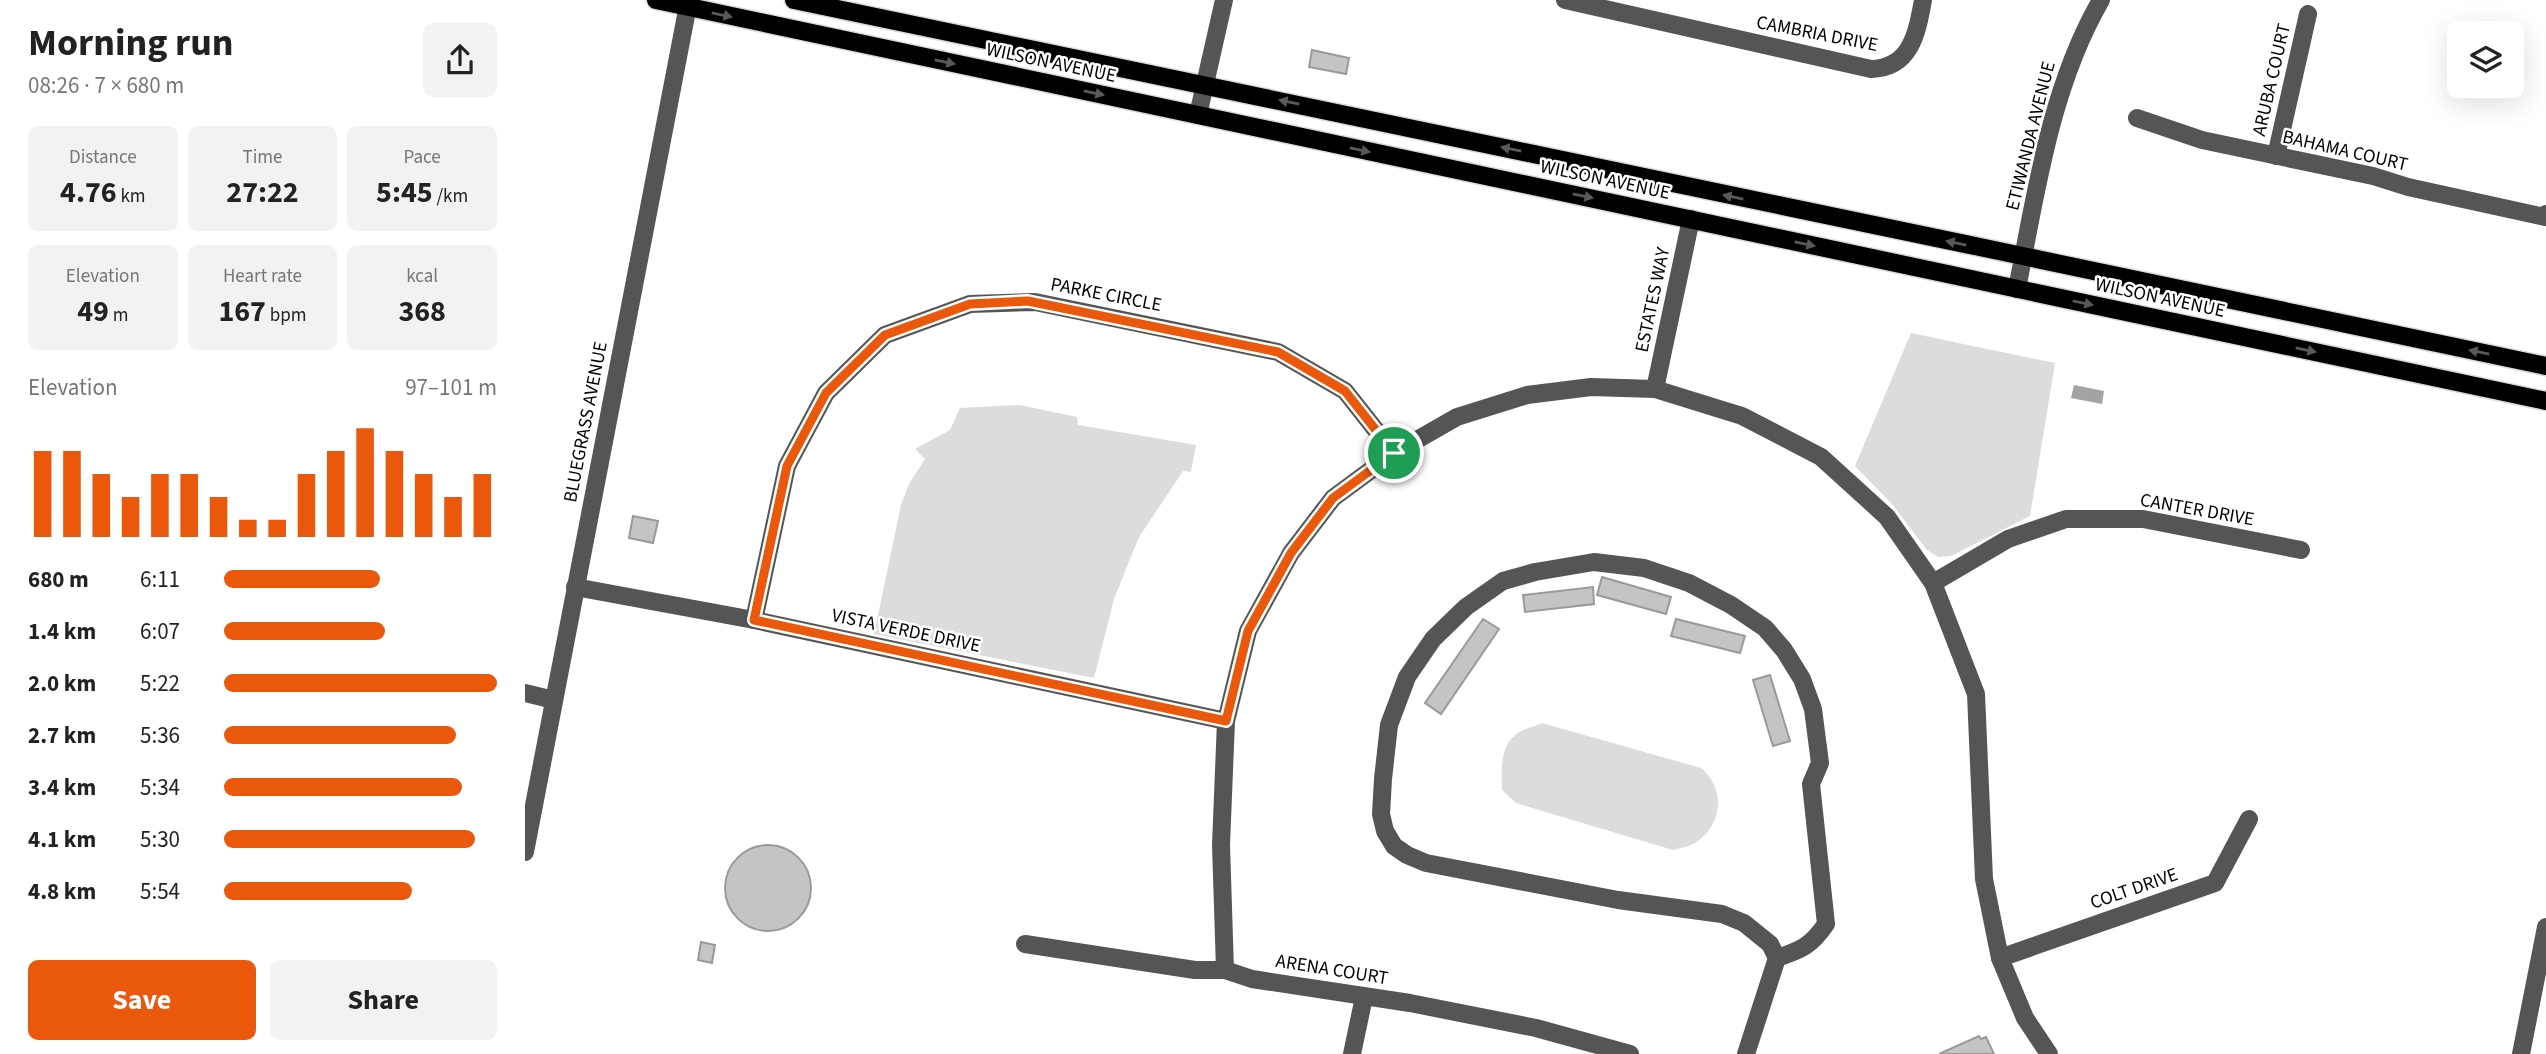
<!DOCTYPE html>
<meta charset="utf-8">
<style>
:root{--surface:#fff;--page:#f2f2f2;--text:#222;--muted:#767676;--accent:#ea580c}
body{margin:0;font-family:"Source Sans 3",sans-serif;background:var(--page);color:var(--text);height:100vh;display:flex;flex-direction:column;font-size:26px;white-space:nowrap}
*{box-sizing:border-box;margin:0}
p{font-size:23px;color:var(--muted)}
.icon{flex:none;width:38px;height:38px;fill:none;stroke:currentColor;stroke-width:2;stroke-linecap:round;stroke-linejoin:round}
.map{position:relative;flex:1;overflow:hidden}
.details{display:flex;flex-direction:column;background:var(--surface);width:525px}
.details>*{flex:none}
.controls{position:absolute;left:1922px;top:21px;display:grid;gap:14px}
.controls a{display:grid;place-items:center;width:77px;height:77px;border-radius:10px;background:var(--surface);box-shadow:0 7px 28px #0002;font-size:35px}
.pin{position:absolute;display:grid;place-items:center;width:60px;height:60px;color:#fff;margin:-30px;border:4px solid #fff;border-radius:50%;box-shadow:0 2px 7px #0007}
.round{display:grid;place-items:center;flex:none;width:74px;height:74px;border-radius:10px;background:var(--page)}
.head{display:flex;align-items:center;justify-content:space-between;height:119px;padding:0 28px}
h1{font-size:38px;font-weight:700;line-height:52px}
.stats{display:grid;grid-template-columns:repeat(3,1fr);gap:10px;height:119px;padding:7px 28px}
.stats div{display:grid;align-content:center;border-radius:10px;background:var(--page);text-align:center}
.stats b{font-size:30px;font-weight:700}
.stats small{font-size:19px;font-weight:400}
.stats p{font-size:19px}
.chart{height:196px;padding:14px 28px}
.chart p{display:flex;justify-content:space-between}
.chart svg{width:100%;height:126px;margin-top:7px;stroke:var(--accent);stroke-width:6}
.cta{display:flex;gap:14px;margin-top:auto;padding:14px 28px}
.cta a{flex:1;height:80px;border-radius:10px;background:var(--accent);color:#fff;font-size:28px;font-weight:700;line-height:80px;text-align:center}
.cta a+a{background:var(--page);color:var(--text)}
ul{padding:0 28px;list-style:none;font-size:23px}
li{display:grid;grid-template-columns:112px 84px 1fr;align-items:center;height:52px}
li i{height:18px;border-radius:9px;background:var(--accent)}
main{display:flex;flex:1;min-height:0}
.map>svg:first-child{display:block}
.green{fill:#dcdcdc}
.water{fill:#a3a3a3}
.building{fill:#c4c4c4;stroke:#999;stroke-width:2}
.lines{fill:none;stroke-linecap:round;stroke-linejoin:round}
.major-casing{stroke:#dbdbdb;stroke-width:21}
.minor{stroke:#555;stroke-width:18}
.major{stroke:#000;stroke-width:18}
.oneway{fill:#595959}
.route-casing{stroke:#fff;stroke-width:14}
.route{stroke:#ea580c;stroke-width:9}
.labels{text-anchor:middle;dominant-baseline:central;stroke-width:5;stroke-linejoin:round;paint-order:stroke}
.street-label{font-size:19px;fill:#000;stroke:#fff}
</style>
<main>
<section class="details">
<div class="head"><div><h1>Morning run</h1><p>08:26 · 7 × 680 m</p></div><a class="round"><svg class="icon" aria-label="share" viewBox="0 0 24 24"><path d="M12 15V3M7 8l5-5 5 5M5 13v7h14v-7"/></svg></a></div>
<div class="stats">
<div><p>Distance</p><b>4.76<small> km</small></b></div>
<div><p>Time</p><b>27:22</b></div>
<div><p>Pace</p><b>5:45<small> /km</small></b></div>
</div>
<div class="stats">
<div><p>Elevation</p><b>49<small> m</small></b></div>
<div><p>Heart rate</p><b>167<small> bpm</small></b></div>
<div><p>kcal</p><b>368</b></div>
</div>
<div class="chart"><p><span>Elevation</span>97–101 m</p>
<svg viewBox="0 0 160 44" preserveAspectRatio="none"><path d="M5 44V14M15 44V14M25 44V22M35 44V30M45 44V22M55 44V22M65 44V30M75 44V38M85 44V38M95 44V22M105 44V14M115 44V6M125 44V14M135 44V22M145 44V30M155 44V22"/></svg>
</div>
<ul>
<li><b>680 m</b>6:11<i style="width:57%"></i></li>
<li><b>1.4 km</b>6:07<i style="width:59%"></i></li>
<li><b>2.0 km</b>5:22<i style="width:100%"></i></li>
<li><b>2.7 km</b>5:36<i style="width:85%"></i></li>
<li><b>3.4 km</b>5:34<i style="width:87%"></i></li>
<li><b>4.1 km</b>5:30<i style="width:92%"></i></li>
<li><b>4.8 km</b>5:54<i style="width:69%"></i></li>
</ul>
<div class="cta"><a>Save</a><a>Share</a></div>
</section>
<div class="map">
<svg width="2021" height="1054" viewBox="0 0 2021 1054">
<rect width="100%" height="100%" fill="#fff"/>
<g class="green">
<polygon points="1386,333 1530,363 1505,516 1426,556 1413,557 1402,550 1367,504 1330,466"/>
<polygon points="495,405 552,417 553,425 671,445 666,472 658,471 614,537 589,599 569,678 349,634 376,505 384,484 400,459 390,449 425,430 435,408"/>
<path d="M1017,723L1176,768C1201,789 1198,825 1170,843C1164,847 1155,848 1148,850L991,803L977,790C976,773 975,747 990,735C997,729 1009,727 1017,723Z"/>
</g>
<polygon class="water" points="1549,385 1579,391 1577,404 1546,398"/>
<g class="building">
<polygon points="787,50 824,58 821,74 784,67"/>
<polygon points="108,516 133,521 128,543 104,538"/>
<polygon points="1077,577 1146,597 1141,614 1072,595"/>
<polygon points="1068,587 1069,604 1000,612 998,595"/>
<polygon points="958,619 974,629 916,714 900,703"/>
<polygon points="1151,619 1220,636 1215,653 1146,636"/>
<polygon points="1245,675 1265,741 1248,746 1228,680"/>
<circle cx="243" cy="888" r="43"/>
<polygon points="176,942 190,945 187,963 173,960"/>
<polygon points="1454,1036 1456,1039 1461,1037 1469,1054 1414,1054"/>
</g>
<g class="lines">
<defs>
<g id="major">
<polyline points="131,0 2021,401"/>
<path d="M269,0C854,119 1437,244 2021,366"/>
</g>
</defs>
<use href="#major" class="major-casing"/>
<g class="minor">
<path d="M1040,0L1346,69C1386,68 1392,33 1398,0"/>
<polyline points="673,115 699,0"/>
<polyline points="1612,118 1677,140 1848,176 1883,187 2020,217 2021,214"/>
<polyline points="1751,156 1783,14"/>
<path d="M1492,289C1511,192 1526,86 1576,0"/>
<polyline points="1130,389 1166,219"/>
<polyline points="1408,583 1483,539 1541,519 1618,519 1776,550"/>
<polyline points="50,587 229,620 701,721"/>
<polyline points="229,620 262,466 301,393 360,335 445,304 510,302 753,352 820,391 869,453"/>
<polyline points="0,693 29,700"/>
<polyline points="0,852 164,0"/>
<polyline points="500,944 670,970 700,970 727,979 885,1003 1011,1028 1105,1054"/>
<polyline points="1475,958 1690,883 1724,819"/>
<polyline points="700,970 696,845 701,721 723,631 766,553 808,498 869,453 932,417 1002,395 1066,387 1130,389 1217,416 1296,457 1362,517 1408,583 1451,694 1459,879 1475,958 1500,1018 1524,1054"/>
<polyline points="827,1054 839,997"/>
<path d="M1221,1054L1252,958L1245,944L1219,923L1197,914L1093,900L901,863L882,855L869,846L860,831L856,814L858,779L864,725L882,677L908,639L941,607L978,581L1010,572L1069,562L1119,568L1164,583L1206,605L1240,628L1259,650L1277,679L1288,709L1295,763L1286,784L1301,924C1286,946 1276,950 1252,958"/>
<polyline points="1996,1054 2021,927"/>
</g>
<use href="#major" class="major"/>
</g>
<defs><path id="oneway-solid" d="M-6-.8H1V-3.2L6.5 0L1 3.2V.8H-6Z" transform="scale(1.75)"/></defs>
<g class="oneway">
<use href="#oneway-solid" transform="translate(197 15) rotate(12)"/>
<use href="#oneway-solid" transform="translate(420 62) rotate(12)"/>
<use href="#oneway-solid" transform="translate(569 93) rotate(12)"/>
<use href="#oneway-solid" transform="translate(764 102) rotate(-168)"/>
<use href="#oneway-solid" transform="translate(986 149) rotate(-168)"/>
<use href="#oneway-solid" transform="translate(835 150) rotate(12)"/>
<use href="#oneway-solid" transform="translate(1058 196) rotate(12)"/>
<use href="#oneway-solid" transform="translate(1208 197) rotate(-168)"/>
<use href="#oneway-solid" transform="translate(1431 243) rotate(-168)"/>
<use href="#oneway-solid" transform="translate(1280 244) rotate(12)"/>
<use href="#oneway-solid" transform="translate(1558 303) rotate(12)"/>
<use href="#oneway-solid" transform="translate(1781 350) rotate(12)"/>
<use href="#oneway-solid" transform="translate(1954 352) rotate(-168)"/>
</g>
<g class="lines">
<defs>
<polygon id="route" points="503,301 753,352 820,391 869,453 808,498 766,553 723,631 701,721 229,620 262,466 301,393 360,335 445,304"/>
</defs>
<use href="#route" class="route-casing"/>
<use href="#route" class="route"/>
</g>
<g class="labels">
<g class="street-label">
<text transform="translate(1292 34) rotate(11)">CAMBRIA DRIVE</text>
<text transform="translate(526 63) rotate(12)">WILSON AVENUE</text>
<text transform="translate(1747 80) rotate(-77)">ARUBA COURT</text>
<text transform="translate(1506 136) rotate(-76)">ETIWANDA AVENUE</text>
<text transform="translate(1820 151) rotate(13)">BAHAMA COURT</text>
<text transform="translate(1080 180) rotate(12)">WILSON AVENUE</text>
<text transform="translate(581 295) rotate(11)">PARKE CIRCLE</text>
<text transform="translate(1635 298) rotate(12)">WILSON AVENUE</text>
<text transform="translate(1128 300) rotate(-78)">ESTATES WAY</text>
<text transform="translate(61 422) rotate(-79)">BLUEGRASS AVENUE</text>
<text transform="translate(1672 510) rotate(10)">CANTER DRIVE</text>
<text transform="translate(381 631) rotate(12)">VISTA VERDE DRIVE</text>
<text transform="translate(1609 889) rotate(-19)">COLT DRIVE</text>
<text transform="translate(807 970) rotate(9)">ARENA COURT</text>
</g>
</g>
</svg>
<div class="controls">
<a><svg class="icon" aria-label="layers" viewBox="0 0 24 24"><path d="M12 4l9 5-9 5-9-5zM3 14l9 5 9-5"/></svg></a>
</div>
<div class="pin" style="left:869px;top:453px;background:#1e9e55"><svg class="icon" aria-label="arrive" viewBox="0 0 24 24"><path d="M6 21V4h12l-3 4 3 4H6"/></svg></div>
</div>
</main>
